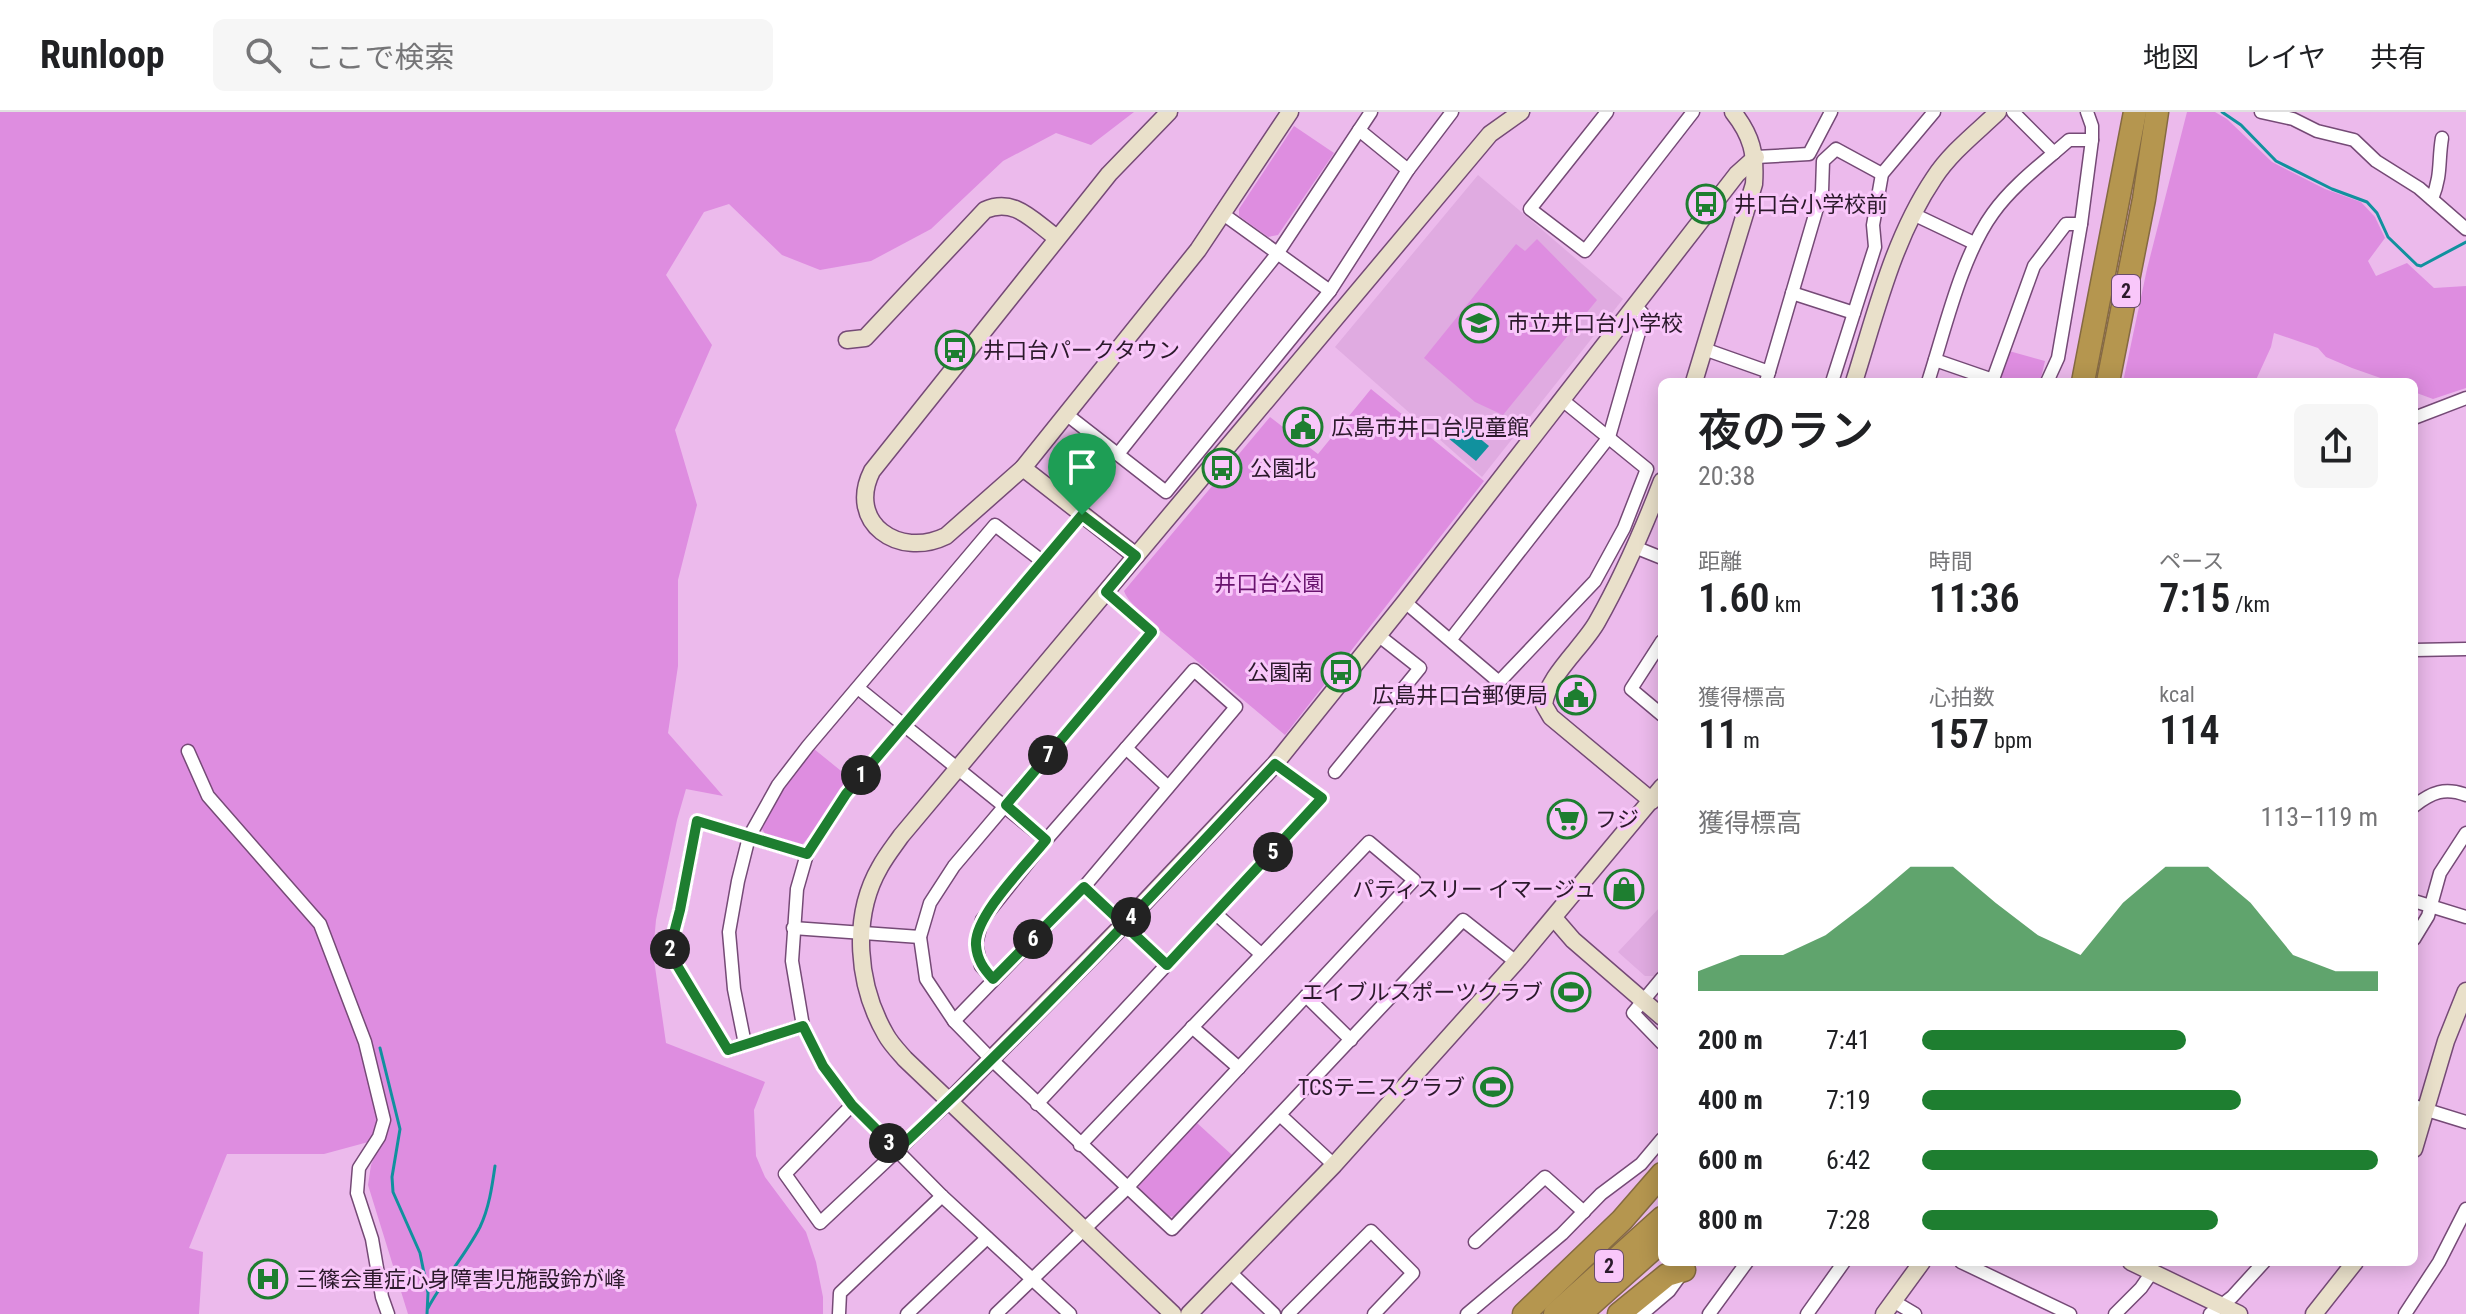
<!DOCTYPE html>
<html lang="ja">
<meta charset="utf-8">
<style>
:root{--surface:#fff;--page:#f6f6f6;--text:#202124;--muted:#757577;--line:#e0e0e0;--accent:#1e7e30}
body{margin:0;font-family:"Roboto Condensed","Noto Sans JP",sans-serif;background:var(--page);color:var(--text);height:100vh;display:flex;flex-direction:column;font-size:30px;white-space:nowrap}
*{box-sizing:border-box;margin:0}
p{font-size:26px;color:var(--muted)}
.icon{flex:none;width:44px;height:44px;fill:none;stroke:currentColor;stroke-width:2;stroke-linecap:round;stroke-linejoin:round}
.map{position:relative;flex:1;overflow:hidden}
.drawer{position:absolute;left:1658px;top:266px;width:760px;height:888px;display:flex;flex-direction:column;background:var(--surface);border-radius:12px;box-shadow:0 4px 20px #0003}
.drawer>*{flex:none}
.pin{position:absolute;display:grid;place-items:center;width:68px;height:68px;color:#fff;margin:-82px -34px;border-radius:50% 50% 50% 0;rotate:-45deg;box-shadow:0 0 8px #0007}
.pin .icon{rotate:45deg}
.km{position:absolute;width:40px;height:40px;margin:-20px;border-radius:50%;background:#222;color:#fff;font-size:22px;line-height:40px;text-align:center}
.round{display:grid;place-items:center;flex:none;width:84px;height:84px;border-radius:12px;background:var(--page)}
.summary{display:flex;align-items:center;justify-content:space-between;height:136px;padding:0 40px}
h1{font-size:44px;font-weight:600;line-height:60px}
.stats{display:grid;grid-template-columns:repeat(3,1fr);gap:12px;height:136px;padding:8px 40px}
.stats div{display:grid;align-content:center}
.stats b{font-size:40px;font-weight:600}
.stats small{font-size:22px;font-weight:400}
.stats p{font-size:22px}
.chart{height:224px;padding:16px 40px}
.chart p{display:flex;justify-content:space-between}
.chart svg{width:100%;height:144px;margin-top:8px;fill:var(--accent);opacity:.7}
ul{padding:0 40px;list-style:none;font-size:26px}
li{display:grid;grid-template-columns:128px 96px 1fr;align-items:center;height:60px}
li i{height:20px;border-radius:10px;background:var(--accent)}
header{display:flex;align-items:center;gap:48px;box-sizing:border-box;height:112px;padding:0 40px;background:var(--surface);border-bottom:2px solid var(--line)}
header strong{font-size:38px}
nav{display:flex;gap:44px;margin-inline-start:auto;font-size:28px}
.search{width:560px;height:72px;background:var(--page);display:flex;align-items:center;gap:20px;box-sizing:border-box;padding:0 28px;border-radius:12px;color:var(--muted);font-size:30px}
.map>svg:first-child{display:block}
.built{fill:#e0abe1}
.green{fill:#de8de0}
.water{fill:#11919e}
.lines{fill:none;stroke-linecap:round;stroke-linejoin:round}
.stream{stroke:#11919e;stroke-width:3}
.street-casing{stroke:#754a76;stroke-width:15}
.secondary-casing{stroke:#754a76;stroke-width:19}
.highway-casing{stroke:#856a42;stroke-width:25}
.street{stroke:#fff;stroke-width:12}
.secondary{stroke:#e9e0ca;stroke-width:16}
.highway{stroke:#b5964f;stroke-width:22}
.route-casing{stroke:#fff;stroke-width:16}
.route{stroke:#1e7e30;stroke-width:10}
.labels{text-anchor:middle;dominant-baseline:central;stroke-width:6;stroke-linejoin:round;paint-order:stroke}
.shield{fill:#f9c7fa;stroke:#694d69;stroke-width:2}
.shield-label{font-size:20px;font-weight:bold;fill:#2b192b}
.poi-label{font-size:22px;fill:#2b192b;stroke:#f9c7fa;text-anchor:start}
.park-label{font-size:22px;fill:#69136e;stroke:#f9c7fa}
</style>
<header>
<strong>Runloop</strong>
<div class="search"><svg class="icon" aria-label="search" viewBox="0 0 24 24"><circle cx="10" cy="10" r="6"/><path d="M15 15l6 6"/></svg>ここで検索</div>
<nav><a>地図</a><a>レイヤ</a><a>共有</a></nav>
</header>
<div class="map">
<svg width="2466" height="1202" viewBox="0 0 2466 1202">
<rect width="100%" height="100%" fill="#ecbaec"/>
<g class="built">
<polygon points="1478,63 1623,187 1482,365 1335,235"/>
<polygon points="1662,793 1662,855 1654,864 1645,864 1618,840"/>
</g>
<g class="green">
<polygon points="0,0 1134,0 1091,33 1056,21 1003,49 931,117 871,149 820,158 782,143 729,92 704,100 666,163 712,233 675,318 697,393 678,468 678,554 668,621 723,684 686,677 677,708 656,808 653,841 666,931 765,970 754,998 756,1044 765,1065 806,1120 816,1150 823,1185 823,1202 408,1202 368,1073 371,1053 383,1026 324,1042 227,1042 189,1136 203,1140 199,1202 0,1202"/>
<polygon points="2187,0 2215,0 2227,7 2272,50 2325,77 2361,90 2375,105 2385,126 2368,149 2376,164 2407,151 2434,176 2466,174 2466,276 2433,287 2414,280 2414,270 2392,270 2352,256 2326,245 2318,236 2274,221 2271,235 2255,270 2123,270 2147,157"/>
<polygon points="1294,14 1334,41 1278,123 1268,125 1239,104 1239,97"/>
<polygon points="1537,127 1597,188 1503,303 1475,290 1424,246 1516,132 1525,139"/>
<polygon points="2009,239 2045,249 2040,270 1999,270"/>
<path d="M1371,277L1484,369L1285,623L1161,519C1151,505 1130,495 1124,479L1270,305L1318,342Z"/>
<path d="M814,637L851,667C841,679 808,730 800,734L766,723L762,717L786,672Z"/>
<polygon points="1197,1011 1232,1043 1176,1105 1167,1104 1139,1078 1139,1070"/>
</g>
<polygon class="water" points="1455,306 1489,334 1476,349 1442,321"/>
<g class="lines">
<g class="stream">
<polyline points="2222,0 2241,13 2276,49 2332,77 2367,90 2377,101 2388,125 2417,153 2421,154 2466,130"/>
<polyline points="380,936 400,1017 392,1065 393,1080 420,1141 428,1181 427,1202"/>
<path d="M428,1196C443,1168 465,1144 480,1115C489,1096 492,1075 495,1054"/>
</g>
<defs>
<g id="street">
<polyline points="1607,0 1530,97 1585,139 1693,0"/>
<polyline points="2013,0 2054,41"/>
<polyline points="2261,0 2293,7 2317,19 2354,28 2376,49 2419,76 2466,117"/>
<polyline points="1359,18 1408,58"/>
<polyline points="1756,45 1809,42 1831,0"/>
<path d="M2432,87C2442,62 2438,50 2442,26"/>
<polyline points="1223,102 1330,179"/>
<polyline points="1913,102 1974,131"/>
<polyline points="1792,181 1854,201"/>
<polyline points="1704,237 1769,260"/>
<polyline points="1935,248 1993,268"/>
<polyline points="1766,270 1822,79 1823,49 1836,37 1882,62"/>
<polyline points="1832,270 1875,135 1873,113 1882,62 1934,0"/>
<path d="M1928,270C1945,218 1961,145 1993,101C2013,73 2043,51 2069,28H2092"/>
<polyline points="1992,270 2034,154 2066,112 2081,112"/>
<polyline points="2047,270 2058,246 2081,112 2092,28 2092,14 2087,0"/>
<polyline points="1066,302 1166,380 1330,179 1408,58 1452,0"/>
<polyline points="2414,306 2466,286"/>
<polyline points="1118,342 1277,142 1371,0"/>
<polyline points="1637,436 1662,446"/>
<polyline points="1106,480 1152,520 954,754 930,791 920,825 926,867 954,909 992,948 1172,1117 1463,808 1516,850"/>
<polyline points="1405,490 1499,570 1595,469 1624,416 1647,357 1561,287"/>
<polyline points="1451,527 1609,325 1644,203 1635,193"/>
<polyline points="1662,529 1631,577 1662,603"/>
<polyline points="2414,538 2466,537"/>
<polyline points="858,576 1046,728"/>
<polyline points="1126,636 1168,675"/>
<polyline points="188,639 208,684 320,812 365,930 384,1008 379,1025 359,1056 357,1081 372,1127 382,1185 388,1202"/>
<polyline points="1335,660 1420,556 1378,523"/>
<path d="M2414,694C2432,680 2445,675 2466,683"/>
<polyline points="1084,775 1167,853"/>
<polyline points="2414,789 2466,805"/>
<polyline points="1216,802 1261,842"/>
<polyline points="793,816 920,825"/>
<polyline points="2414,827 2428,804 2440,761 2466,721"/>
<polyline points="1662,866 1633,901 1662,931"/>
<polyline points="1306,884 1351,928"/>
<polyline points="954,909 1084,775 1236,595 1194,558 1046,728 982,808 976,832 981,854 993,867"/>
<polyline points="803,914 728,938 669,840 680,798 697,709 807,742"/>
<polyline points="1192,915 1239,956"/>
<polyline points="745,932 734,877 729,820 738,769 749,725 778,673 808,634 995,413 1042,449"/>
<polyline points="1037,992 1322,686 1275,652"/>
<polyline points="852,993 785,1062 820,1111 949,990"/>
<polyline points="2414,994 2466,1010"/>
<polyline points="1280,1003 1334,1053"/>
<polyline points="1475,1130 1545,1065 1584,1100"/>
<polyline points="1961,1150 2070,1202"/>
<polyline points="1231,1161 1274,1202"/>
<polyline points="1893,1189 1915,1202"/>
<polyline points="839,1202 840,1181 942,1084"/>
<polyline points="907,1202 987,1126"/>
<polyline points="996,1202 1126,1077 1414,768 1369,730 1080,1033"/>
<polyline points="1070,1202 942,1084 852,993 823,954 803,914 792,849 797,777 807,742 846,682 1082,403"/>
<polyline points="1288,1202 1371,1119 1413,1161 1374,1202"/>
<polyline points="1467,1202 1562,1122 1601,1082 1641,1052 1662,1027"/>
<polyline points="1642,1202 1669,1179 1682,1161"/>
<polyline points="1709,1202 1747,1150"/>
<polyline points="1807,1202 1844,1150"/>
<polyline points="2115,1202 2141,1176 2152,1160"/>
<polyline points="2210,1202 2232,1185 2264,1150"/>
<polyline points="2405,1202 2439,1150 2466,1097"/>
</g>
<g id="secondary">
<path d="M1169,0L1109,62L872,359C846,411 899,447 946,424L1023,356L1198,138L1290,0"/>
<path d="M847,228L865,226L985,98C1015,85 1033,109 1057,126"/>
<path d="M1694,270L1754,72C1756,42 1752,24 1733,0"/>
<path d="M1854,270C1876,201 1893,127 1934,66C1951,40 1976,21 1998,0"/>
<polyline points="1023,356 1136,444"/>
<path d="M1652,689L1551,605L1544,593C1547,564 1583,535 1597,510C1623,464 1643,418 1662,369"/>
<polyline points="1554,806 1573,828 1662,905"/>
<polyline points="949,990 1123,813 1275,652 1405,490 1737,62 1756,45"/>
<polyline points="2414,1037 2446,929 2466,879"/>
<polyline points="2131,1150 2239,1202"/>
<path d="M1173,1202L905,947C899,940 891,932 886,923C857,873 851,805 880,755C886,744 894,734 901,724L1490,22L1521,0"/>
<polyline points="1189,1202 1334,1053 1516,850 1662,675"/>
<polyline points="1884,1202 1922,1150"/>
<polyline points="2314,1202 2355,1150"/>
</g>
<g id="highway">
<polyline points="2083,270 2135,0"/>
<polyline points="2108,270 2144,87 2157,0"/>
<polyline points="1524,1202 1622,1108 1662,1062"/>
<polyline points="1555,1202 1662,1106"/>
<polyline points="1580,1202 1662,1129"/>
<polyline points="1619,1202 1667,1163 1684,1158"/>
</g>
</defs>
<use href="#street" class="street-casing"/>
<use href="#secondary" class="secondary-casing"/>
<use href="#highway" class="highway-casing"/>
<use href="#street" class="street"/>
<use href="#secondary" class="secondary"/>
<use href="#highway" class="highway"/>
</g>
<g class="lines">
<defs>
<path id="route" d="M1082,403L846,682L807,742L697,709L680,798L669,840L728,938L803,914L823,954L852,993L897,1038C1029,915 1153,784 1275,652L1322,686L1167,853L1084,775L993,867C984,857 977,848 976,833C974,804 1027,752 1046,728L1006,693L1152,520L1106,480L1136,444L1082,403"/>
</defs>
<use href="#route" class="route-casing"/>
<use href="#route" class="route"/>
</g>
<defs>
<symbol id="bus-ring" viewBox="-11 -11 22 22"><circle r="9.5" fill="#f9c7fa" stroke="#1e7e30" stroke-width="1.5"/><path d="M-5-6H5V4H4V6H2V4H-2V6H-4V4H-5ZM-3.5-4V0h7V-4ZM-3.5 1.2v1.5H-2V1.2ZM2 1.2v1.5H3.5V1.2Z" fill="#1e7e30"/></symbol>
<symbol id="school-ring" viewBox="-11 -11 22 22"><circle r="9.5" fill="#f9c7fa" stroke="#1e7e30" stroke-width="1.5"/><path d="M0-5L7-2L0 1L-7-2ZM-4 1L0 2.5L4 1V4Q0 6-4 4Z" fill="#1e7e30"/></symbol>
<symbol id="civic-ring" viewBox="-11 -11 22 22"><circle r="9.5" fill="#f9c7fa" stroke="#1e7e30" stroke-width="1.5"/><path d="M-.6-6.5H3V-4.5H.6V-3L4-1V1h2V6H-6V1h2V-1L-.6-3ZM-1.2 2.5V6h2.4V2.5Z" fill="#1e7e30"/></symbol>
<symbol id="supermarket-ring" viewBox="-11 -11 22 22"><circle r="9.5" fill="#f9c7fa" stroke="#1e7e30" stroke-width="1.5"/><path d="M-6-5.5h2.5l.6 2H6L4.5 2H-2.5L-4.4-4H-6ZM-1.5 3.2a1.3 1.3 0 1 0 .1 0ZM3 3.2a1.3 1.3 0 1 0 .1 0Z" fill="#1e7e30"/></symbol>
<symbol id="shop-ring" viewBox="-11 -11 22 22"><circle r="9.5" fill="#f9c7fa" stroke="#1e7e30" stroke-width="1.5"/><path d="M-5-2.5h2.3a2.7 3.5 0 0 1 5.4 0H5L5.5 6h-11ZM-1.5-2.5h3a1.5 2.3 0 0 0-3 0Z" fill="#1e7e30"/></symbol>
<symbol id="stadium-ring" viewBox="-11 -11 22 22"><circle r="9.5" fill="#f9c7fa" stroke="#1e7e30" stroke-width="1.5"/><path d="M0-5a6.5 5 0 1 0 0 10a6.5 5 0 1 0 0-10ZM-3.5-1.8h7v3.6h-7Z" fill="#1e7e30"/></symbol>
<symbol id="hospital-ring" viewBox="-11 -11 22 22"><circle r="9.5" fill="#f9c7fa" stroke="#1e7e30" stroke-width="1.5"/><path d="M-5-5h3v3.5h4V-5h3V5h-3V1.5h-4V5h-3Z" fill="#1e7e30"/></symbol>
</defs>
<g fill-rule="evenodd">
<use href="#bus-ring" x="1684" y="70" width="44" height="44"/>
<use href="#school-ring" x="1457" y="189" width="44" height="44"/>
<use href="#bus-ring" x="933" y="216" width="44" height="44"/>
<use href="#civic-ring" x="1281" y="293" width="44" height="44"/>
<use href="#bus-ring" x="1200" y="334" width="44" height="44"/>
<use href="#bus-ring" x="1319" y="538" width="44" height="44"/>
<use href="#civic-ring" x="1554" y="561" width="44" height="44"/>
<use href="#supermarket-ring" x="1545" y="685" width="44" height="44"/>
<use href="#shop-ring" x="1602" y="755" width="44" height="44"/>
<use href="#stadium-ring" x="1549" y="858" width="44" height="44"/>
<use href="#stadium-ring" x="1471" y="953" width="44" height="44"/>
<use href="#hospital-ring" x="246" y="1145" width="44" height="44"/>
</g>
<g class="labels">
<g class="shield">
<rect x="2112" y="163" width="28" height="32" rx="6"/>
<rect x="1595" y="1138" width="28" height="32" rx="6"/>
</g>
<g class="shield-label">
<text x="2126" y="179">2</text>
<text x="1609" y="1154">2</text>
</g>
<g class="poi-label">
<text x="1734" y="92">井口台小学校前</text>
<text x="1507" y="211">市立井口台小学校</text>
<text x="983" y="238">井口台パークタウン</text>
<text x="1331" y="315">広島市井口台児童館</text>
<text x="1250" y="356">公園北</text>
<text x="1313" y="560" text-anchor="end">公園南</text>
<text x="1548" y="583" text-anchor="end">広島井口台郵便局</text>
<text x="1595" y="707">フジ</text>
<text x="1596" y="777" text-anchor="end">パティスリー イマージュ</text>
<text x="1543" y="880" text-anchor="end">エイブルスポーツクラブ</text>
<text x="1465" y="975" text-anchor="end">TCSテニスクラブ</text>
<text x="296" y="1167">三篠会重症心身障害児施設鈴が峰</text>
</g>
<g class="park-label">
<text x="1269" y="471">井口台公園</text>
</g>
</g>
</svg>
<div class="pin" style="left:1082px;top:403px;background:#1e9e55"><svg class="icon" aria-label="arrive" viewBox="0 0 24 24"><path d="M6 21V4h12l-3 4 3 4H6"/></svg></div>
<b class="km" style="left:861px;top:663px">1</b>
<b class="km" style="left:670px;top:837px">2</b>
<b class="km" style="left:889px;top:1031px">3</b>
<b class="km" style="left:1131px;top:805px">4</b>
<b class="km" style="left:1273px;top:740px">5</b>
<b class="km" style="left:1033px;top:827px">6</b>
<b class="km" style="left:1048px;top:643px">7</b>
<section class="drawer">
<div class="summary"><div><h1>夜のラン</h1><p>20:38</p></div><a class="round"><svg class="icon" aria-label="share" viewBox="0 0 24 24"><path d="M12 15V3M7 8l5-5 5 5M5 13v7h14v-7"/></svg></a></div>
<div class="stats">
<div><p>距離</p><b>1.60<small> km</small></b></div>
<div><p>時間</p><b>11:36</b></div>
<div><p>ペース</p><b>7:15<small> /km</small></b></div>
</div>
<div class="stats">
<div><p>獲得標高</p><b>11<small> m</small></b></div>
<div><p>心拍数</p><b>157<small> bpm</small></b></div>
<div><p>kcal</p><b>114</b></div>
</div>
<div class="chart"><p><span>獲得標高</span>113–119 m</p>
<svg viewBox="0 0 160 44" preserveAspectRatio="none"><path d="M0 44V38L10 33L20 33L30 27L40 17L50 6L60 6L70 17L80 27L90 33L100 17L110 6L120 6L130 17L140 33L150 38L160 38V44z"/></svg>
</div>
<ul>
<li><b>200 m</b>7:41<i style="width:58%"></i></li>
<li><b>400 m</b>7:19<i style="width:70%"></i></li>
<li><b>600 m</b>6:42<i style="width:100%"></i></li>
<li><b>800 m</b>7:28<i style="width:65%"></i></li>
</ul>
</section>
</div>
